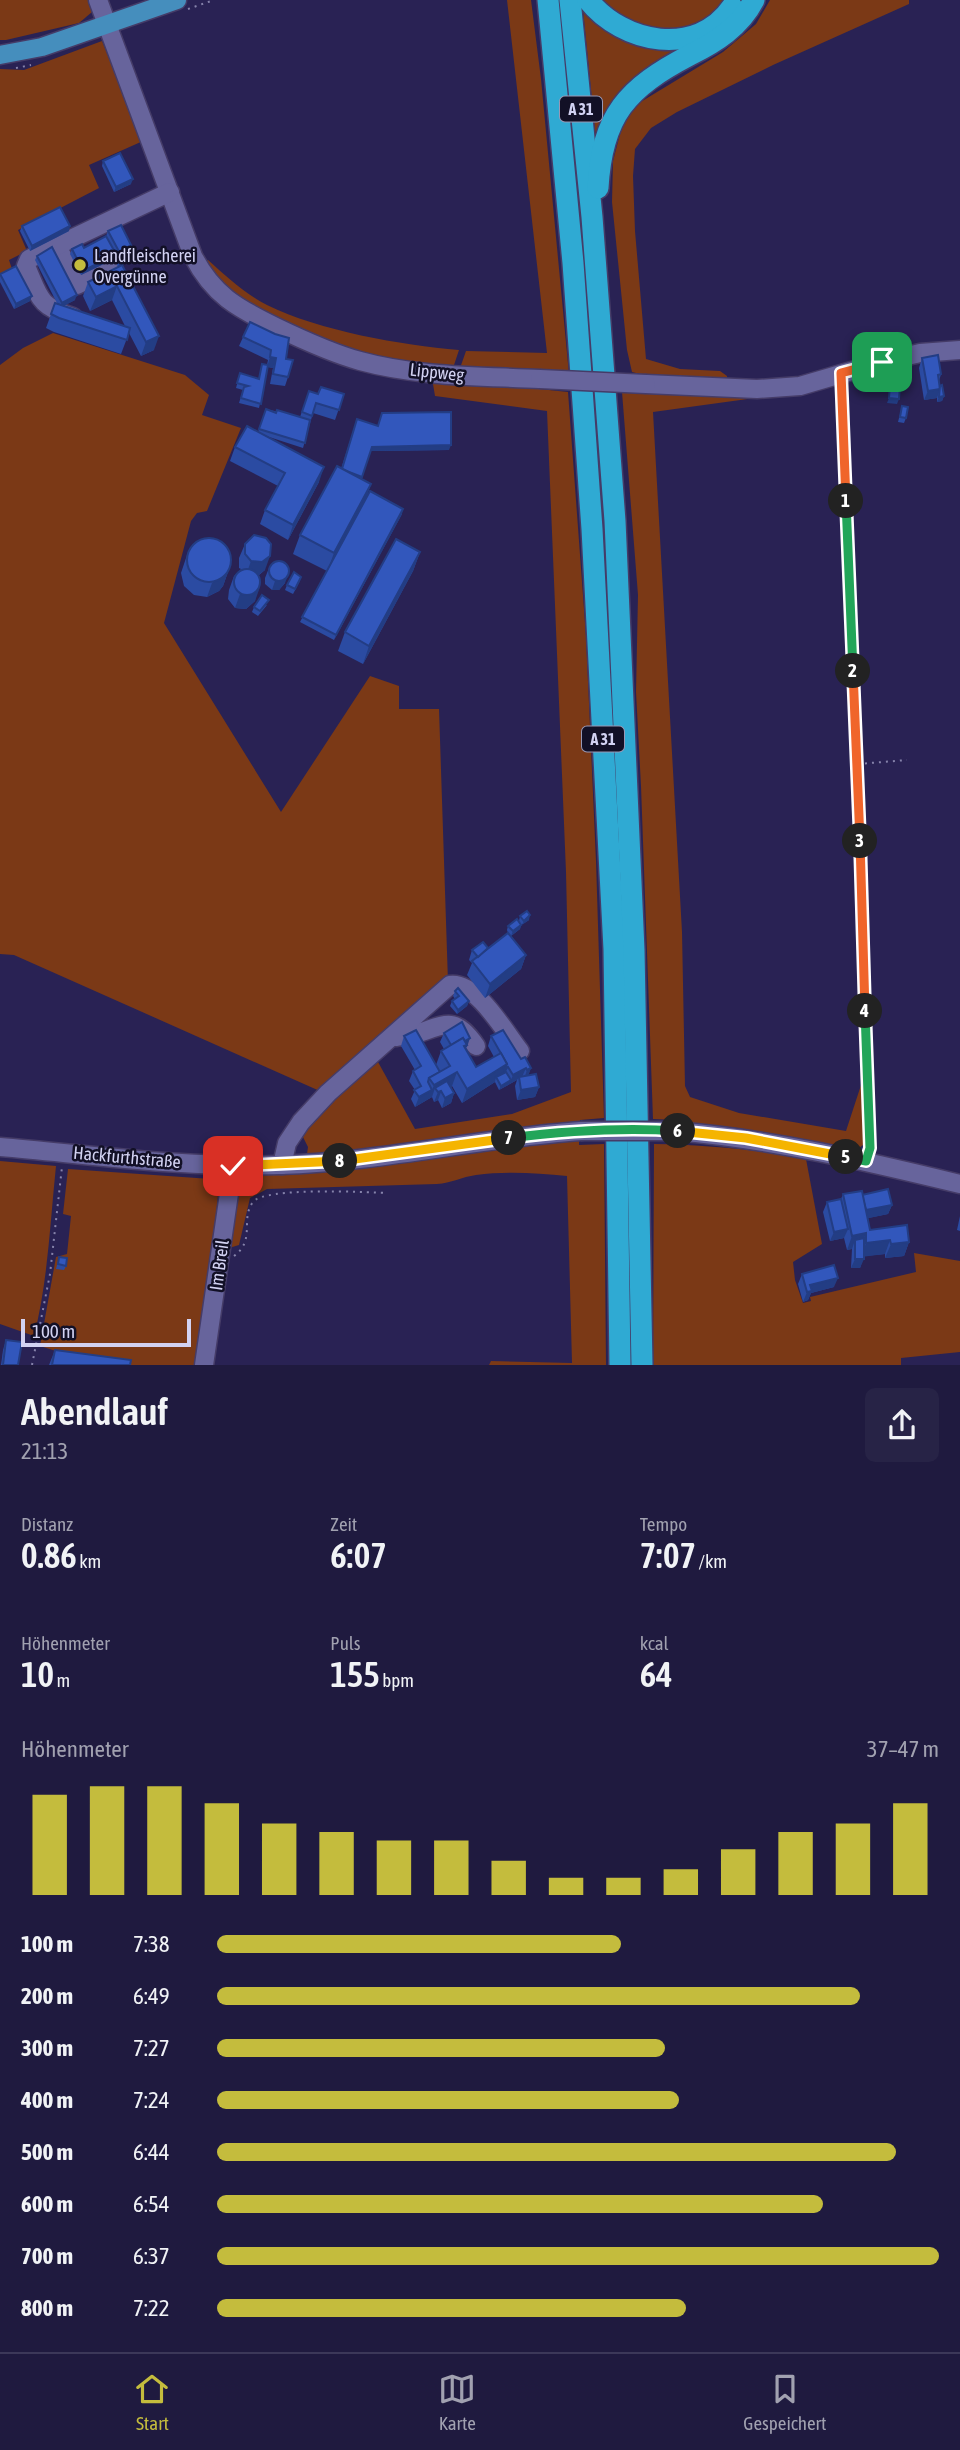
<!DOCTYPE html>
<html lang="de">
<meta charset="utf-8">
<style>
:root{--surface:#1f1a3f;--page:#272346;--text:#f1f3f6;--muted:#a1a1b0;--line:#3c3859;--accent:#c4bc3d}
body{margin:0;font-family:"Asap Condensed",sans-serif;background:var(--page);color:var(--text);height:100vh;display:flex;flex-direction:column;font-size:26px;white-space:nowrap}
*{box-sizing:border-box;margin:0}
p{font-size:23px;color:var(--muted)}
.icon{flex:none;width:38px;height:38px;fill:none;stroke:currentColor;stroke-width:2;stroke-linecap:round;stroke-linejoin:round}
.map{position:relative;height:1365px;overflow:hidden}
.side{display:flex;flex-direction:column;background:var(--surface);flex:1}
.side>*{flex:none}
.scale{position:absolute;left:21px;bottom:18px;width:170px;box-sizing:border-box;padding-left:7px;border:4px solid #d2d2f2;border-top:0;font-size:19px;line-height:24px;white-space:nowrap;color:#d2d2f2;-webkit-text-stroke:5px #121026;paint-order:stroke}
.pin{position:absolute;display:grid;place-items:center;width:60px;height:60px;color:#fff;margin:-30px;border-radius:14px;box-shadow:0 4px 10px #0006}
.km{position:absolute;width:35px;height:35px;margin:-18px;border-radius:50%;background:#222;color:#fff;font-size:19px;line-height:35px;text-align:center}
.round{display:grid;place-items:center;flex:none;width:74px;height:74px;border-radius:10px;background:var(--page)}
.headline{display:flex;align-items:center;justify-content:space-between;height:119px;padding:0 21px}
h1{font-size:38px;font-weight:600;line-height:52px}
.stats{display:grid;grid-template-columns:repeat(3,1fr);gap:10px;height:119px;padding:7px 21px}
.stats div{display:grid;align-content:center}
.stats b{font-size:35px;font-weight:600}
.stats small{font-size:19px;font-weight:400}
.stats p{font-size:19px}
.chart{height:196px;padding:14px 21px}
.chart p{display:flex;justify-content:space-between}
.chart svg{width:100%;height:126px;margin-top:7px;stroke:var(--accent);stroke-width:6}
ul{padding:0 21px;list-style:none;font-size:23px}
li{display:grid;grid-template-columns:112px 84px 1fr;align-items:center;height:52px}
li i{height:18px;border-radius:9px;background:var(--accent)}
.tab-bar{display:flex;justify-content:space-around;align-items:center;height:98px;border-top:2px solid var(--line);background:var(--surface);font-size:19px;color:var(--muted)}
.tab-bar a{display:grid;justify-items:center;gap:4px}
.tab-bar .on{color:var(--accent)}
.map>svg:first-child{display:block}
.green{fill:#7b3916}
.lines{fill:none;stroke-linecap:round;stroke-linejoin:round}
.minor-casing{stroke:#453c68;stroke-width:21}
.major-casing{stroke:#453c68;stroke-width:21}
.highway-casing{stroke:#453c68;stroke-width:24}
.path{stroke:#8683ab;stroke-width:2;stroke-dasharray:2 5;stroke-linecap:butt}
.minor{stroke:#67649c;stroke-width:18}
.major{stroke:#458ebd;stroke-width:18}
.highway{stroke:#2faad3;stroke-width:21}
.minor-bridge-casing{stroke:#453c68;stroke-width:21;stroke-linecap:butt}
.minor-bridge{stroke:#67649c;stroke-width:18}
.wall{fill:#2b4ba2}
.shaded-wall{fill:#233d84}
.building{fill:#3257bc;stroke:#233d84;stroke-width:2}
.split-1-casing{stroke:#fff;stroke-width:14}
.split-2-casing{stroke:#fff;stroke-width:14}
.split-3-casing{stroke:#fff;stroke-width:14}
.split-4-casing{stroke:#fff;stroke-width:14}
.split-5-casing{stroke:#fff;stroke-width:14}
.split-6-casing{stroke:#fff;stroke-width:14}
.split-7-casing{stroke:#fff;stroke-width:14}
.split-8-casing{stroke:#fff;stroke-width:14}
.split-9-casing{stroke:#fff;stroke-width:14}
.split-1{stroke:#f0652b;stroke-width:9}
.split-2{stroke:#22a559;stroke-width:9}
.split-3{stroke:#f0652b;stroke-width:9}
.split-4{stroke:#f0652b;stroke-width:9}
.split-5{stroke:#22a559;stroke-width:9}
.split-6{stroke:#f5b400;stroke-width:9}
.split-7{stroke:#22a559;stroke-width:9}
.split-8{stroke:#f5b400;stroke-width:9}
.split-9{stroke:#f5b400;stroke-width:9}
.poi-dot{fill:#c4bc3d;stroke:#121026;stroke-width:2.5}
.labels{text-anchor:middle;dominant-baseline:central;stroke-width:5;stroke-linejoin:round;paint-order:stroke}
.shield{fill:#121026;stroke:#9898b5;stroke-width:2}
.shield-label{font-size:16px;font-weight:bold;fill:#d2d2f2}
.poi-label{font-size:18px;fill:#d2d2f2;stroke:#121026;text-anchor:start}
.street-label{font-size:18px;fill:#d2d2f2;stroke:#121026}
</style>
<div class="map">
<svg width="960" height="1365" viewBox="0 0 960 1365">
<rect width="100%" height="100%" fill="#292254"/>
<g class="green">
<polygon points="0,0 92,0 92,12 79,23 6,40 0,40"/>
<polygon points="507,0 531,0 541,79 569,374 459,371 466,351 547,353"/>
<polygon points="582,0 603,21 703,36 662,64 596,140"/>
<polygon points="596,0 733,0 711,21 653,35"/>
<polygon points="770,0 909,0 909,4 773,65 677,112 651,128 635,149 633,176 635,231 646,359 680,369 720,371 727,376 727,379 663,380 632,372 627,350 612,202 613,161 621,130 634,106 723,52 756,24"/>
<polygon points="102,41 143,141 89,165 99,188 18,230 27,251 9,260 12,269 0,276 0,69 24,70"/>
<path d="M208,260C226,276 245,294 267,305C320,331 401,345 459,350L453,368L449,370L355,354L237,301L202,264Z"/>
<polygon points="53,333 185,375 209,395 202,415 241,428 207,511 197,513 191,521 164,623 281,812 370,676 399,686 399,709 439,709 448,982 322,1092 14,955 0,954 0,365 23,348"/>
<polygon points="432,378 568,392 586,636 596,861 604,1118 580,1120 579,1125 354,1152 307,1154 308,1147 301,1133 367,1062 378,1062 415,1129 512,1114 571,1092 566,872 547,411 435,396"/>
<polygon points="648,390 776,395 653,412 682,932 685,1086 690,1097 739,1113 846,1131 863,1079 863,1145 856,1150 738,1128 678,1122 678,1120 653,1119 641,786 636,692 638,595 622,392 646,393"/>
<path d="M579,1140V1145L604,1144L606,1365H489L491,1361L572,1363L567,1176C537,1173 505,1171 476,1175C462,1177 451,1183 437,1184L267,1189L250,1198L239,1245L229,1248L239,1185L246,1175L347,1169L546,1142Z"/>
<path d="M654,1144C705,1145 755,1149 806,1159L822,1244L793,1262L795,1280L803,1303L811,1301L810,1297L916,1272L914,1253L960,1261V1352L901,1358V1365H653Z"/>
<path d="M0,1161L56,1166C50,1223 48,1281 34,1336L0,1324Z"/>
<polygon points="68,1169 211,1179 219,1185 210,1274 197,1365 100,1365 40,1346 56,1257 67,1254 71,1216 63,1214"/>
</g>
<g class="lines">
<defs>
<g id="minor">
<path d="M98,0L193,256C213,295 237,308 276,327C303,340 331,353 360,361C418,377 481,376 540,379"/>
<polyline points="57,246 77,285 110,269"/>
<path d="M73,317C38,306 40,298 26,266L29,259L170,192"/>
<polyline points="646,384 757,389 800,386 882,362 920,353 960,350"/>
<path d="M396,1037C404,1036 412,1036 419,1033C448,1023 456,1017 476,1046"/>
<path d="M674,1131C772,1139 865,1161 960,1184"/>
<path d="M0,1147C93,1155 187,1168 280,1165C381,1162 480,1138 581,1131"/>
<path d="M282,1165L287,1143L301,1122L328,1093L450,985C476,981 505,1032 520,1051"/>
<polyline points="204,1365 233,1166"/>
</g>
<polyline id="major" points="0,55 42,47 177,0"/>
<g id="highway">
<polyline points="548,0 573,263 592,529 614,949 620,1365"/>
<polyline points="570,0 592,217 615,521 634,950 642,1365"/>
<path d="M588,0C623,44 697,58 732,7"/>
<path d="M598,188C602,115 627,88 690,55C716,42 740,27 754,0"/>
</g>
</defs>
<use href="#minor" class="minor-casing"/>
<use href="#major" class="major-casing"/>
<use href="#highway" class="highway-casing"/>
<g class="path">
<polyline points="188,9 214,0"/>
<polyline points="16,68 31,65"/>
<polyline points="842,388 870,1148"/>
<polyline points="858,764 907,760"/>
<path d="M234,1256C256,1240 240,1219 253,1202C264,1187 365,1192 386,1193"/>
<polyline points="32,1365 50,1274 62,1167"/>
</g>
<use href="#minor" class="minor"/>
<use href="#major" class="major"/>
<use href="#highway" class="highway"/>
<defs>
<g id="minor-bridge">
<polyline points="540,379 646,384"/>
<polyline points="581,1131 674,1131"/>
</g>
</defs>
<use href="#minor-bridge" class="minor-bridge-casing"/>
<use href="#minor-bridge" class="minor-bridge"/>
</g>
<g class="wall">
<polygon points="103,161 131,184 114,192 102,166"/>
<polygon points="22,226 69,231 30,251 20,231"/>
<polygon points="108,231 130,261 122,265 154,350 141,356 129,333 121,354 54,332 46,328 55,303 58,305 35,260 37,256 75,300 63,306 125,326 112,300 90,311 83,296 88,282 118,267 114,259 81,275 70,254 72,249 84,248 106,236"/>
<polygon points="0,274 30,301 14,309 0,282"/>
<polygon points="250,322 286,359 288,377 285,386 270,384 273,368 268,367 259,408 239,403 243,390 236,388 240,373 259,379 262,364 267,365 268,360 239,346"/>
<polygon points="922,358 941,374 939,381 944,396 942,401 937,402 937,398 924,400 919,368"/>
<polygon points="309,391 318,394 344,394 335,420 313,413 303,448 266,436 319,482 288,540 260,524 265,510 278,486 230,461 235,447 258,432 266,409 300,417"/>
<polygon points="902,406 906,418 904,423 898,422"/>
<polygon points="357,419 449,450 370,451 361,479 371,484 366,498 402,514 334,640 300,622 327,571 293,554 300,535 341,469"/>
<polygon points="245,544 265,570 259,575 255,601 246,609 235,608 228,599 229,590 234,576 241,569 239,568 239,558"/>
<polygon points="188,552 228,572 223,586 219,591 207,597 194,595 184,586 181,573"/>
<polygon points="420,552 413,571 363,664 338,651 345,632"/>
<polygon points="269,568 285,583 279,590 272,590 265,584 265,578"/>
<polygon points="300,581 293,594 285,590 287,585"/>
<polygon points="267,605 258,616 252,612 254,607"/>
<polygon points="520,916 529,920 521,925 520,929 511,936 526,955 521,969 485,998 467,975 472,963 469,960 472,950 488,948 508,933 507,930 508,926 519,921"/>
<polygon points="455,991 469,1001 467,1006 457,1014 450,1006 452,1001 455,999 453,996"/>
<polygon points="444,1033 467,1047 466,1048 476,1067 494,1057 488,1046 491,1036 531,1068 528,1075 539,1087 535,1097 517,1100 515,1086 517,1080 499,1090 495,1082 462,1103 452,1086 451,1087 454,1093 451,1103 442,1108 438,1100 434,1102 432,1097 415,1107 411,1099 415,1090 409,1081 413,1071 415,1070 401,1046 404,1036 436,1065 441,1051 444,1049 440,1042"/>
<polygon points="843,1194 862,1195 892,1205 888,1214 868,1218 870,1230 909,1242 904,1256 885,1258 885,1254 864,1256 860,1268 851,1268 852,1249 847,1250 844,1238 830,1241 823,1212 827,1202 841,1199"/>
<polygon points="960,1216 960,1231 957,1230"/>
<polygon points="59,1257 66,1266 64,1270 56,1269"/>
<polygon points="802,1274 834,1287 811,1293 808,1300 803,1302 798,1284"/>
<polygon points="6,1340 18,1365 1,1365 3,1350"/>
<polygon points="55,1350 130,1365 49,1365"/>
</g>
<g class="shaded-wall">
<polygon points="133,179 131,184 114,192 116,187"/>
<polygon points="70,226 69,231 30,251 32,246"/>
<polygon points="134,251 130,261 118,267 122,257"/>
<polygon points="116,254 114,259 81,275 83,271"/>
<polygon points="117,286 112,300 90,311 96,297"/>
<polygon points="77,295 75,300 60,308 62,303"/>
<polygon points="32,296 30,301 14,309 16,304"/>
<polygon points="159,336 154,350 141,356 146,342"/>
<polygon points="270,357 276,358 273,368 267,367"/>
<polygon points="940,389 937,398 924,400 928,391"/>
<polygon points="944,396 942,401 937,402 939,397"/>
<polygon points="889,398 899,399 897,404 887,403"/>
<polygon points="451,445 449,450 370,451 372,447"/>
<polygon points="324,467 319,482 288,540 293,525"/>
<polygon points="371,484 364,503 327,572 334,553"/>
<polygon points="403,509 402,514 334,640 336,635"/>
<polygon points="420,552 413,571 363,664 369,646"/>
<polygon points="270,556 265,570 257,576 246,575 251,561"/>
<polygon points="228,572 223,586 219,591 207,597 212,583"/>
<polygon points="289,573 285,583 279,590 272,590 275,581"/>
<polygon points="260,587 255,601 246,609 235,608 240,594"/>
<polygon points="530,915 529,920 522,925 524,921"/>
<polygon points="521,925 520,929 511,936 513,931"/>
<polygon points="526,955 521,969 485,998 490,984"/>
<polygon points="469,1001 467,1006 457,1014 458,1010"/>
<polygon points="470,1038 467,1047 452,1048"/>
<polygon points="507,1064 508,1067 504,1076 496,1077 495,1082 462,1103 467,1089"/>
<polygon points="526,1068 522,1077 519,1077 517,1080 499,1090 501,1086 511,1080 513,1075"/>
<polygon points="531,1068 528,1077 524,1079 527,1070"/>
<polygon points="457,1072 452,1086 441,1092 438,1100 434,1102 438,1092 435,1088 432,1097 415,1107 419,1097 432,1090 434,1085"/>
<polygon points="539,1087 535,1097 517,1100 521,1090"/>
<polygon points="454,1093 451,1103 442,1108 445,1098"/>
<polygon points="892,1205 888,1214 860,1220 863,1210"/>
<polygon points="848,1229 844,1238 830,1241 834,1232"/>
<polygon points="866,1233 861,1247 855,1240 852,1249 847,1250 852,1236"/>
<polygon points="890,1240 885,1254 861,1257 866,1243"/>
<polygon points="909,1242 904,1256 885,1258 891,1244"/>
<polygon points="855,1259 864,1259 860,1268 851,1268"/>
<polygon points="838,1278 834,1287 811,1293 808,1300 803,1302 810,1285"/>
</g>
<g class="building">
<polygon points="120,153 133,179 116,187 103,161"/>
<polygon points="60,207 70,226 32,246 22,226"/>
<polygon points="121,225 134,251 122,257 108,231"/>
<polygon points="106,236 116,254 83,271 72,249 82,244 84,248"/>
<polygon points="52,247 77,295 62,303 37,256"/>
<polygon points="122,265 159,336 146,342 117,286 96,297 88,282"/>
<polygon points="16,266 32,296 16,304 0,274"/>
<polygon points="55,303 130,328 127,340 59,318 51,314"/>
<polygon points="250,322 275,334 289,338 286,359 293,360 288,377 273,374 276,358 270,357 271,350 243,337"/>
<polygon points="938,355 941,374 938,375 940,389 928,391 922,358"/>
<polygon points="262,364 268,365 261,404 241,398 244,387 248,386 237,383 240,373 259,379"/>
<polygon points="890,385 900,386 899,399 889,398"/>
<polygon points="942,385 944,396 939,397 940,386"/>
<polygon points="321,387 344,394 339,410 316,403 312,416 302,412 309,391 318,394"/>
<polygon points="902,406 908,407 906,418 900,417"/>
<polygon points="266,409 276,413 277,410 310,420 305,443 259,429"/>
<polygon points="451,412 451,445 372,447 362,477 349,472 342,469 357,419 378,426 382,413"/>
<polygon points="247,426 324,467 293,525 265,510 285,473 235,447"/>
<polygon points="337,466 371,484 334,553 300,535"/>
<polygon points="370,491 403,509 336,635 302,617"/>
<polygon points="254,535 266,538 271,544 270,556 262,562 251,561 245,554 245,544"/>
<circle cx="209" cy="560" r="22"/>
<polygon points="396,539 420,552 369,646 345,632"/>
<circle cx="279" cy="571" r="10"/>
<circle cx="247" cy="582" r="13"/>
<polygon points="294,572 301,577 295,589 287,585"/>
<polygon points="262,595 269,600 260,611 254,607"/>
<polygon points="527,911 530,915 524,921 520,916"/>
<polygon points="517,919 521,925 513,931 508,926"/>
<polygon points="508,933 526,955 490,984 472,961"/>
<polygon points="483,942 488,948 478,957 472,950"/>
<polygon points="458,988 469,1001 458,1010 452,1001 459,996 455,991"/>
<polygon points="462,1022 470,1038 465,1041 463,1038 451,1045 444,1033"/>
<polygon points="416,1030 440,1072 429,1078 428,1082 432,1090 419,1097 414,1090 421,1086 413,1071 421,1066 404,1036"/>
<polygon points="503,1030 521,1059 525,1057 531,1068 527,1070 526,1068 513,1075 508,1067 505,1069 507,1064 491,1036"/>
<polygon points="463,1038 467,1045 464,1046 476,1067 501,1053 507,1064 467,1089 457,1072 434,1085 429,1078 450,1066 441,1051"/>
<polygon points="506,1072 511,1080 501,1086 496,1077"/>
<polygon points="536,1074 539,1087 521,1090 519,1077"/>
<polygon points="447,1081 454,1093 445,1098 441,1091 438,1092 435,1088"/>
<polygon points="888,1189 892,1205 866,1210 862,1195"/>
<polygon points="862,1191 870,1230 907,1225 909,1242 891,1244 890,1240 866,1243 866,1233 852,1236 843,1194"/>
<polygon points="841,1199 848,1229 834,1232 827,1202"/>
<polygon points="864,1238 864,1259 855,1259 855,1240"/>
<polygon points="59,1257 67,1258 66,1266 58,1264"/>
<polygon points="834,1265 838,1278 810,1285 812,1291 807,1292 802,1274"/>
<polygon points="6,1340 22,1342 18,1365 3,1365"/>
<polygon points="55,1350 131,1360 130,1365 52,1365"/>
</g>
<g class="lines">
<defs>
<polyline id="split-1" points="846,501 841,373 882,362"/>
<polyline id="split-2" points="846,501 853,671"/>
<polyline id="split-3" points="853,671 860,841"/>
<polyline id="split-4" points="860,841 865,1011"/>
<polyline id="split-5" points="846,1157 866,1161 870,1148 865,1011"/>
<polyline id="split-6" points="678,1131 746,1138 846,1157"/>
<path id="split-7" d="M509,1138C565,1131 621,1127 678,1131"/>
<polyline id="split-8" points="340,1161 509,1138"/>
<polyline id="split-9" points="233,1166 340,1161"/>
</defs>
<use href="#split-1" class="split-1-casing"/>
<use href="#split-2" class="split-2-casing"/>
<use href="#split-3" class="split-3-casing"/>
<use href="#split-4" class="split-4-casing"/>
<use href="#split-5" class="split-5-casing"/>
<use href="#split-6" class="split-6-casing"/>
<use href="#split-7" class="split-7-casing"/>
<use href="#split-8" class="split-8-casing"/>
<use href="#split-9" class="split-9-casing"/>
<use href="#split-1" class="split-1"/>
<use href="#split-2" class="split-2"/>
<use href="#split-3" class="split-3"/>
<use href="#split-4" class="split-4"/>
<use href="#split-5" class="split-5"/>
<use href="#split-6" class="split-6"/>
<use href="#split-7" class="split-7"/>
<use href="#split-8" class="split-8"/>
<use href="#split-9" class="split-9"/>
</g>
<circle class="poi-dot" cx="80" cy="265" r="7"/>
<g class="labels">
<g class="shield">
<rect x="560" y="96.5" width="42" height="25" rx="5"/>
<rect x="582" y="726.5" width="42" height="25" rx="5"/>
</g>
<g class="shield-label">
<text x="581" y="109">A 31</text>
<text x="603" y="739">A 31</text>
</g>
<g class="poi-label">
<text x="94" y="255">Landfleischerei<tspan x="94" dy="21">Overgünne</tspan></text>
</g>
<g class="street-label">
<text transform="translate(437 372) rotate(6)">Lippweg</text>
<text transform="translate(127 1157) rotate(5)">Hackfurthstraße</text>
<text transform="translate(219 1265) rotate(-82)">Im Breil</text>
</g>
</g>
</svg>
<div class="scale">100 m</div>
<div class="pin" style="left:882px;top:362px;background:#1e9e55"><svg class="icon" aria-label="arrive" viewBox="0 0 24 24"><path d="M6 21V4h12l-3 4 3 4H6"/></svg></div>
<div class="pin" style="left:233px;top:1166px;background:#d93025"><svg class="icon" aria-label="check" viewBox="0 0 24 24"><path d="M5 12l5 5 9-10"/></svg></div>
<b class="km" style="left:846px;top:501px">1</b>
<b class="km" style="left:853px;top:671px">2</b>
<b class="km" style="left:860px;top:841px">3</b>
<b class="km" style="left:865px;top:1011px">4</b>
<b class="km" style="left:846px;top:1157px">5</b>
<b class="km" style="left:678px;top:1131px">6</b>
<b class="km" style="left:509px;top:1138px">7</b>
<b class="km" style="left:340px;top:1161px">8</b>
</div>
<section class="side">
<div class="headline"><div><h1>Abendlauf</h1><p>21:13</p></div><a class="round"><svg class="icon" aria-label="share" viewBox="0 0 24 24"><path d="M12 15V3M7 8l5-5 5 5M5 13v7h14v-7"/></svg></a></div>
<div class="stats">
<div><p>Distanz</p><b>0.86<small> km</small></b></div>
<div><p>Zeit</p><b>6:07</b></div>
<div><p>Tempo</p><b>7:07<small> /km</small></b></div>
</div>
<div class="stats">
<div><p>Höhenmeter</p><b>10<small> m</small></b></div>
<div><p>Puls</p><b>155<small> bpm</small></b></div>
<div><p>kcal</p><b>64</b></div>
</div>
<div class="chart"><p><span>Höhenmeter</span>37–47 m</p>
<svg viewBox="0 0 160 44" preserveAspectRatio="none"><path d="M5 44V9M15 44V6M25 44V6M35 44V12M45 44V19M55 44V22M65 44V25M75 44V25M85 44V32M95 44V38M105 44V38M115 44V35M125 44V28M135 44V22M145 44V19M155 44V12"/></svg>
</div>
<ul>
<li><b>100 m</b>7:38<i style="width:56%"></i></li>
<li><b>200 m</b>6:49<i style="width:89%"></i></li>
<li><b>300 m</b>7:27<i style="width:62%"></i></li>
<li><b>400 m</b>7:24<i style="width:64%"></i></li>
<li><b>500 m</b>6:44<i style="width:94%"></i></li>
<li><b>600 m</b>6:54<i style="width:84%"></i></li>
<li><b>700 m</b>6:37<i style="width:100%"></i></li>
<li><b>800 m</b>7:22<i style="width:65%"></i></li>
</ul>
</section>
<nav class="tab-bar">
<a class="on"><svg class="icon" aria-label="home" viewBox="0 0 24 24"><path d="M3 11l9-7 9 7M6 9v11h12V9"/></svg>Start</a>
<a><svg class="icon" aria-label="map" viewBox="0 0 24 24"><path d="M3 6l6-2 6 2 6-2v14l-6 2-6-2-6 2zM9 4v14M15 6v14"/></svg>Karte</a>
<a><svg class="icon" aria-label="saved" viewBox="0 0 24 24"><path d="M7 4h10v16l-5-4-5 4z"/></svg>Gespeichert</a>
</nav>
